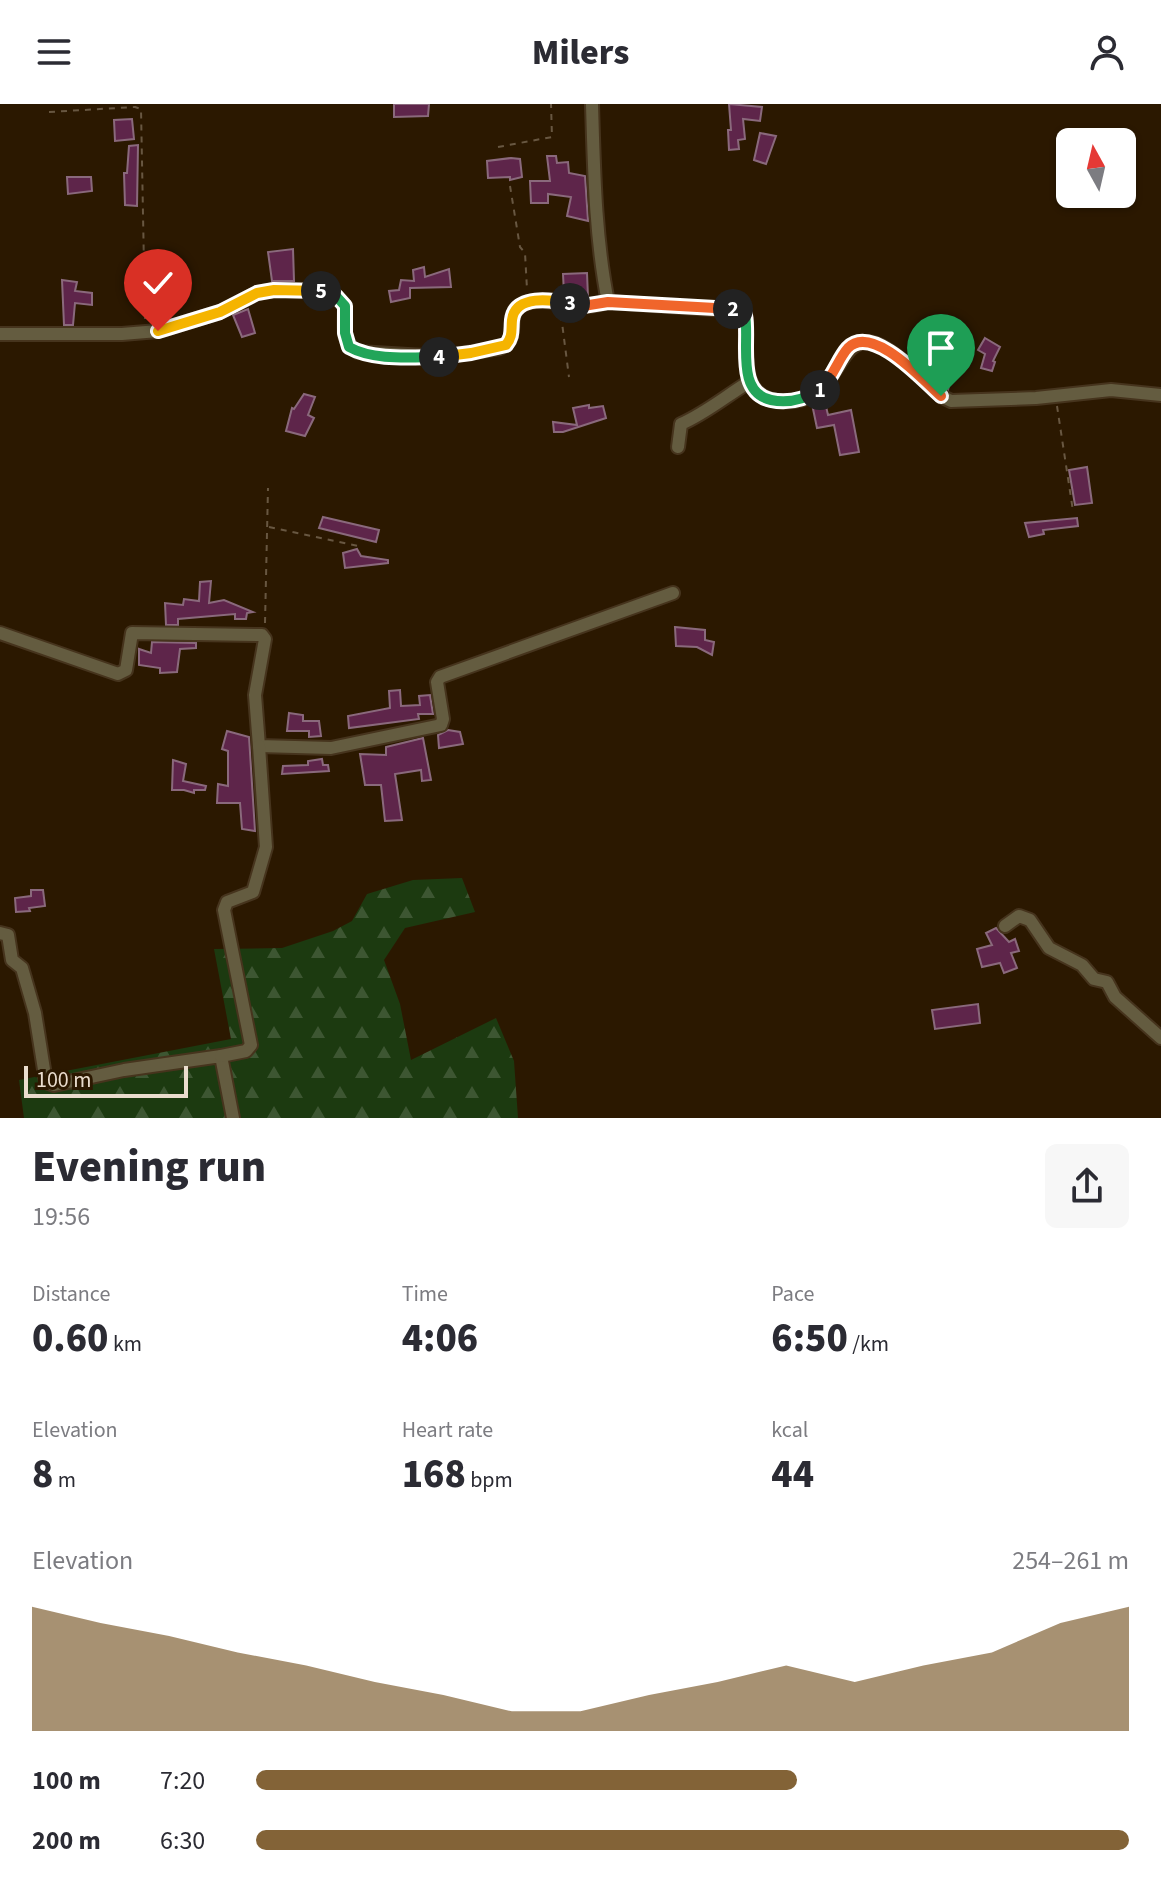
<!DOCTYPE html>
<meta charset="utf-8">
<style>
:root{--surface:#fff;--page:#f7f7f7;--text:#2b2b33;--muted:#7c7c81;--accent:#836337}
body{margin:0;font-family:"Source Sans 3",sans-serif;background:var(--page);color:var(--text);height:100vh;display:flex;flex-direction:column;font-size:30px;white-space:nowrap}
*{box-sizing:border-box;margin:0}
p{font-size:26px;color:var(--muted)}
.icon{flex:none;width:44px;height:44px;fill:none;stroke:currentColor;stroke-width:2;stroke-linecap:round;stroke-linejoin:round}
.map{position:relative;height:1014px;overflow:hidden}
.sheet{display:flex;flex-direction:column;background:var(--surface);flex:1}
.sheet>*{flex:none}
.needle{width:52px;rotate:352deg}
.buttons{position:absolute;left:1056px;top:24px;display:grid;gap:16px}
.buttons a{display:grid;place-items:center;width:80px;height:80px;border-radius:12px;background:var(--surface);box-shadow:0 2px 6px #0004;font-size:40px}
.scale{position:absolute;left:24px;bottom:20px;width:164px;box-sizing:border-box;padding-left:8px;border:4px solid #eaddce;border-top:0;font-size:22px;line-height:28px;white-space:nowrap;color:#eaddce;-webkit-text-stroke:6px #2b1800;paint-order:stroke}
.pin{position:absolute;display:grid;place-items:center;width:68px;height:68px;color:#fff;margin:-82px -34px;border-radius:50% 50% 50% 0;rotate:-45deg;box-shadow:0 0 8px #0007}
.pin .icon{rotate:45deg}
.km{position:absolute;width:40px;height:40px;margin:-20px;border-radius:50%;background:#222;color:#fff;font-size:22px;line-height:40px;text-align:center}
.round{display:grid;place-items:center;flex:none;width:84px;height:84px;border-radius:12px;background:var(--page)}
.overview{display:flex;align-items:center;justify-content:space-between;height:136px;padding:0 32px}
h1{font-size:44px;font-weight:800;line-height:60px}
.metrics{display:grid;grid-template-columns:repeat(3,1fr);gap:12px;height:136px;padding:8px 32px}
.metrics div{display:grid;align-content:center}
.metrics b{font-size:40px;font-weight:800}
.metrics small{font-size:22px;font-weight:400}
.metrics p{font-size:22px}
.chart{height:224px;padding:16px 32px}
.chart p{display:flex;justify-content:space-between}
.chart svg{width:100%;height:144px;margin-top:8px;fill:var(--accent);opacity:.7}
ul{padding:0 32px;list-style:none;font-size:26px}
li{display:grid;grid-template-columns:128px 96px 1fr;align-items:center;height:60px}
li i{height:20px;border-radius:10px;background:var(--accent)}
header{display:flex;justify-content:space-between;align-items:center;height:104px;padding:0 32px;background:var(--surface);font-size:36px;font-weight:800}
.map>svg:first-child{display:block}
.forest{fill:url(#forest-firs)}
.building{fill:#5e254a;stroke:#8a697c;stroke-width:2}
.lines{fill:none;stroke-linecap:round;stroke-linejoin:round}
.minor-casing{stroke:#46341d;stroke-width:16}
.path{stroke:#685741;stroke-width:2;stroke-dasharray:6 6;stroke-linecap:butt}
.minor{stroke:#645c40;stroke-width:12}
.split-1-casing{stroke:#fff;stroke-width:16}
.split-2-casing{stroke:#fff;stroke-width:16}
.split-3-casing{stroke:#fff;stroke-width:16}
.split-4-casing{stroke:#fff;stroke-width:16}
.split-5-casing{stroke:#fff;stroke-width:16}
.split-6-casing{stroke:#fff;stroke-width:16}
.split-1{stroke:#f0652b;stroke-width:10}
.split-2{stroke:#22a559;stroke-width:10}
.split-3{stroke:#f0652b;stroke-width:10}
.split-4{stroke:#f5b400;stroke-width:10}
.split-5{stroke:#22a559;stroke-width:10}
.split-6{stroke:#f5b400;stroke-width:10}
</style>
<header><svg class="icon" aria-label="menu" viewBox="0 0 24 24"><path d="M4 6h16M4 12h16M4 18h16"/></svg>Milers<svg class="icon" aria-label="person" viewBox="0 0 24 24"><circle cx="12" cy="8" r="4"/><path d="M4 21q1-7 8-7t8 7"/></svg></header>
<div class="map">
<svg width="1161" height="1014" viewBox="0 0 1161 1014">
<defs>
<pattern id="forest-firs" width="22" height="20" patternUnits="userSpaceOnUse" patternTransform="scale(2)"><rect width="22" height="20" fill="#1c3a10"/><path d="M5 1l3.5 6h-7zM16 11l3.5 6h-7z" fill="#3d5632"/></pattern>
</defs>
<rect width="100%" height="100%" fill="#2b1800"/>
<polygon class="forest" points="462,774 475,808 405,824 384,856 400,900 411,956 496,914 514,957 518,1014 24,1014 19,976 231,935 214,845 282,844 333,827 352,817 367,790 413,776"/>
<g class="building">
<polygon points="394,0 429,0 428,12 394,13"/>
<polygon points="729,0 762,3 760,17 743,15 745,35 738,36 739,45 729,46 728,26 731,26"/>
<polygon points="132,15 134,35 115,37 114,16"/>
<polygon points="760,29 776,32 766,60 754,56"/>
<polygon points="138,41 137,102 125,101 124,69 127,69 129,42"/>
<polygon points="547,52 556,52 557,59 568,58 569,69 585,72 588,117 567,112 571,93 548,90 548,99 531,99 530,77 550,77"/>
<polygon points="511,54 520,55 522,73 510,76 510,73 488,74 487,57"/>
<polygon points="67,73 91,73 92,87 68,90"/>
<polygon points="293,145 294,177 272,177 268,148"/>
<polygon points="156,153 158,186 172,183 174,207 165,211 148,209 145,154"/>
<polygon points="424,163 425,173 449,165 451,183 410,184 410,194 391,198 389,187 399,186 401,176 414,177 413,166"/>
<polygon points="587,169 588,193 564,190 563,170"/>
<polygon points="62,176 77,178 75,187 92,189 92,201 75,199 73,221 64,221"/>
<polygon points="248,205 255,229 242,233 233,211"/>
<polygon points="985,234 1000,243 993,257 995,258 992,267 981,264 985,250 978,246"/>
<polygon points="939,250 960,258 956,270 952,268 948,286 939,278 942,265 934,262"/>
<polygon points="304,290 315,293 308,311 314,314 305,332 286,327 292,304 294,305"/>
<polygon points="825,298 828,311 851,306 859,348 840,351 834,321 817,324 812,300"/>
<polygon points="589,301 589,304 603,302 606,314 563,328 554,328 553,318 577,321 573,304"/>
<polygon points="1087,363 1092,399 1075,401 1069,366"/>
<polygon points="323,413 379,426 376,438 319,424"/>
<polygon points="1077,414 1078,422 1043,426 1044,430 1029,433 1025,419"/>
<polygon points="357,445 361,452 388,456 388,459 345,464 343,449"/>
<polygon points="211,477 209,499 224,496 253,508 247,509 246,515 235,515 235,510 178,515 178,521 166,521 165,499 183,501 184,495 199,497 200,478"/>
<polygon points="675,523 705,526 705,536 714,538 712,551 697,543 676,542"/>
<polygon points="152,538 196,539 196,544 180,545 177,568 160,569 160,564 139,561 139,545 151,549"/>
<polygon points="400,586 401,602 420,601 419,592 430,591 433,610 418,610 419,615 349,624 348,612 390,604 389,587"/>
<polygon points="289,609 303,611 303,617 319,617 321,632 309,633 309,627 287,627"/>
<polygon points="448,626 460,628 463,640 439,644 438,631"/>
<polygon points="227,627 249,633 255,727 242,725 240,699 217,699 218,680 228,682 228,647 222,645"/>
<polygon points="423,634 431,676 422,677 421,666 395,670 402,716 385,717 381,681 365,681 360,650 386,651 386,643"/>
<polygon points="322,655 323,661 328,661 329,667 282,670 283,662 308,661 308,657"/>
<polygon points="173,656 186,660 183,677 206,682 205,686 194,686 194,689 184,686 172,686"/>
<polygon points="31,786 43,786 45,802 29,804 30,807 16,808 15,794 31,792"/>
<polygon points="996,824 1009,838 1015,835 1019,847 1011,849 1017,864 1004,869 1000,859 982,863 977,845 992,841 986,829"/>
<polygon points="978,900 980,919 935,925 932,906"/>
</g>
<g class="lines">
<defs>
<g id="minor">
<path d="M608,198L742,207L746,216C747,245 738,293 777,297C839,304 834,236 868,238C889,239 924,277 941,292L951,297L1036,294L1111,286L1161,291"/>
<path d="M0,230H122L158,227L220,208L257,189L274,186L321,187L336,192L345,202C345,220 340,239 358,248L441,253L500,244C518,236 509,220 515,206C533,189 559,200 581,202C589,203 599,200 608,198C595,133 594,66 592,0"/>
<path d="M678,343L681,320C706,309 726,292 749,278"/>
<polyline points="0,529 118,570 126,566 132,529 262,531 265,535 255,591 259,642 331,644 441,621 443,615 437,578 440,573 673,489"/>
<polyline points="1005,822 1019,812 1030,816 1049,844 1082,861 1094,875 1107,878 1115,893 1161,934"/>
<polyline points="0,829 8,831 12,856 22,864 35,909 46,978 54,981 124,966 221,952 233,1014"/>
<polyline points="221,952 246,947 251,941 224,806 227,798 253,788 266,743 259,642"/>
</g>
</defs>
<use href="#minor" class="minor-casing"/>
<g class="path">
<polyline points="49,8 135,3 141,5 145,215"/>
<polyline points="498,43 552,33 551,0"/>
<polyline points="510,82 520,143 525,149 527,185"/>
<polyline points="561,211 569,273"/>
<polyline points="1057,302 1073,407"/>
<polyline points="269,423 358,442"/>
<polyline points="265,519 268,384"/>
</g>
<use href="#minor" class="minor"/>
</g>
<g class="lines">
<defs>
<path id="split-1" d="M820,286C834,272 838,255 848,244C872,219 924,277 941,292"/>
<path id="split-2" d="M733,205L742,207L745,211C750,237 735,288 771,296C789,300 805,295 820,286"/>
<polyline id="split-3" points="570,199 583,202 608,198 733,205"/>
<path id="split-4" d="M439,253L471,249L506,241C513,232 511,227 512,216C515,190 552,196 570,199"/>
<path id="split-5" d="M321,187L336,192L345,202V229L349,243C374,257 412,253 439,253"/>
<polyline id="split-6" points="158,227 220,208 257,189 274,186 321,187"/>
</defs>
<use href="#split-1" class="split-1-casing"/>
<use href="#split-2" class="split-2-casing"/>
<use href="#split-3" class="split-3-casing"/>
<use href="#split-4" class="split-4-casing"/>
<use href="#split-5" class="split-5-casing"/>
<use href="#split-6" class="split-6-casing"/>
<use href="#split-1" class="split-1"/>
<use href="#split-2" class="split-2"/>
<use href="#split-3" class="split-3"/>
<use href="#split-4" class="split-4"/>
<use href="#split-5" class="split-5"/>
<use href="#split-6" class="split-6"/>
</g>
</svg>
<div class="buttons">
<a><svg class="needle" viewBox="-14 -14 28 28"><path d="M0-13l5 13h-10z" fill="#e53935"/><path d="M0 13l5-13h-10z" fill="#7c7c81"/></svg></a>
</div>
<div class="scale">100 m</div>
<div class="pin" style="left:941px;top:292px;background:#1e9e55"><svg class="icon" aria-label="arrive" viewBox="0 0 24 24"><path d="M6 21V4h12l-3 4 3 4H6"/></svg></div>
<div class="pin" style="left:158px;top:227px;background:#d93025"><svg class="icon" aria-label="check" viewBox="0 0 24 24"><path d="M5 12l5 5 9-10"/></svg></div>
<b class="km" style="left:820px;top:286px">1</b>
<b class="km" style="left:733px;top:205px">2</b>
<b class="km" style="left:570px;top:199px">3</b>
<b class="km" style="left:439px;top:253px">4</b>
<b class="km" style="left:321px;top:187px">5</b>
</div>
<section class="sheet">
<div class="overview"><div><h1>Evening run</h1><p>19:56</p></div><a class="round"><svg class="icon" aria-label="share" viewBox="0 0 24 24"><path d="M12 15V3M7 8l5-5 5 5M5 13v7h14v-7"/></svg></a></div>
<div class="metrics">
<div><p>Distance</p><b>0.60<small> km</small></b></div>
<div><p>Time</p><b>4:06</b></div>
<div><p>Pace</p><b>6:50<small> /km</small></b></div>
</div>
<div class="metrics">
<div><p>Elevation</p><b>8<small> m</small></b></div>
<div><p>Heart rate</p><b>168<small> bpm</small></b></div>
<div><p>kcal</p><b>44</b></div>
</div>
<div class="chart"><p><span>Elevation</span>254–261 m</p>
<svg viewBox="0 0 160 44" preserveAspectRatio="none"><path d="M0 44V6L10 11L20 15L30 20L40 24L50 29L60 33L70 38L80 38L90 33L100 29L110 24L120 29L130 24L140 20L150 11L160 6V44z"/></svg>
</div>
<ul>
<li><b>100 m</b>7:20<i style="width:62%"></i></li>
<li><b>200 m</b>6:30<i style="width:100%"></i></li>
</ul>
</section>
